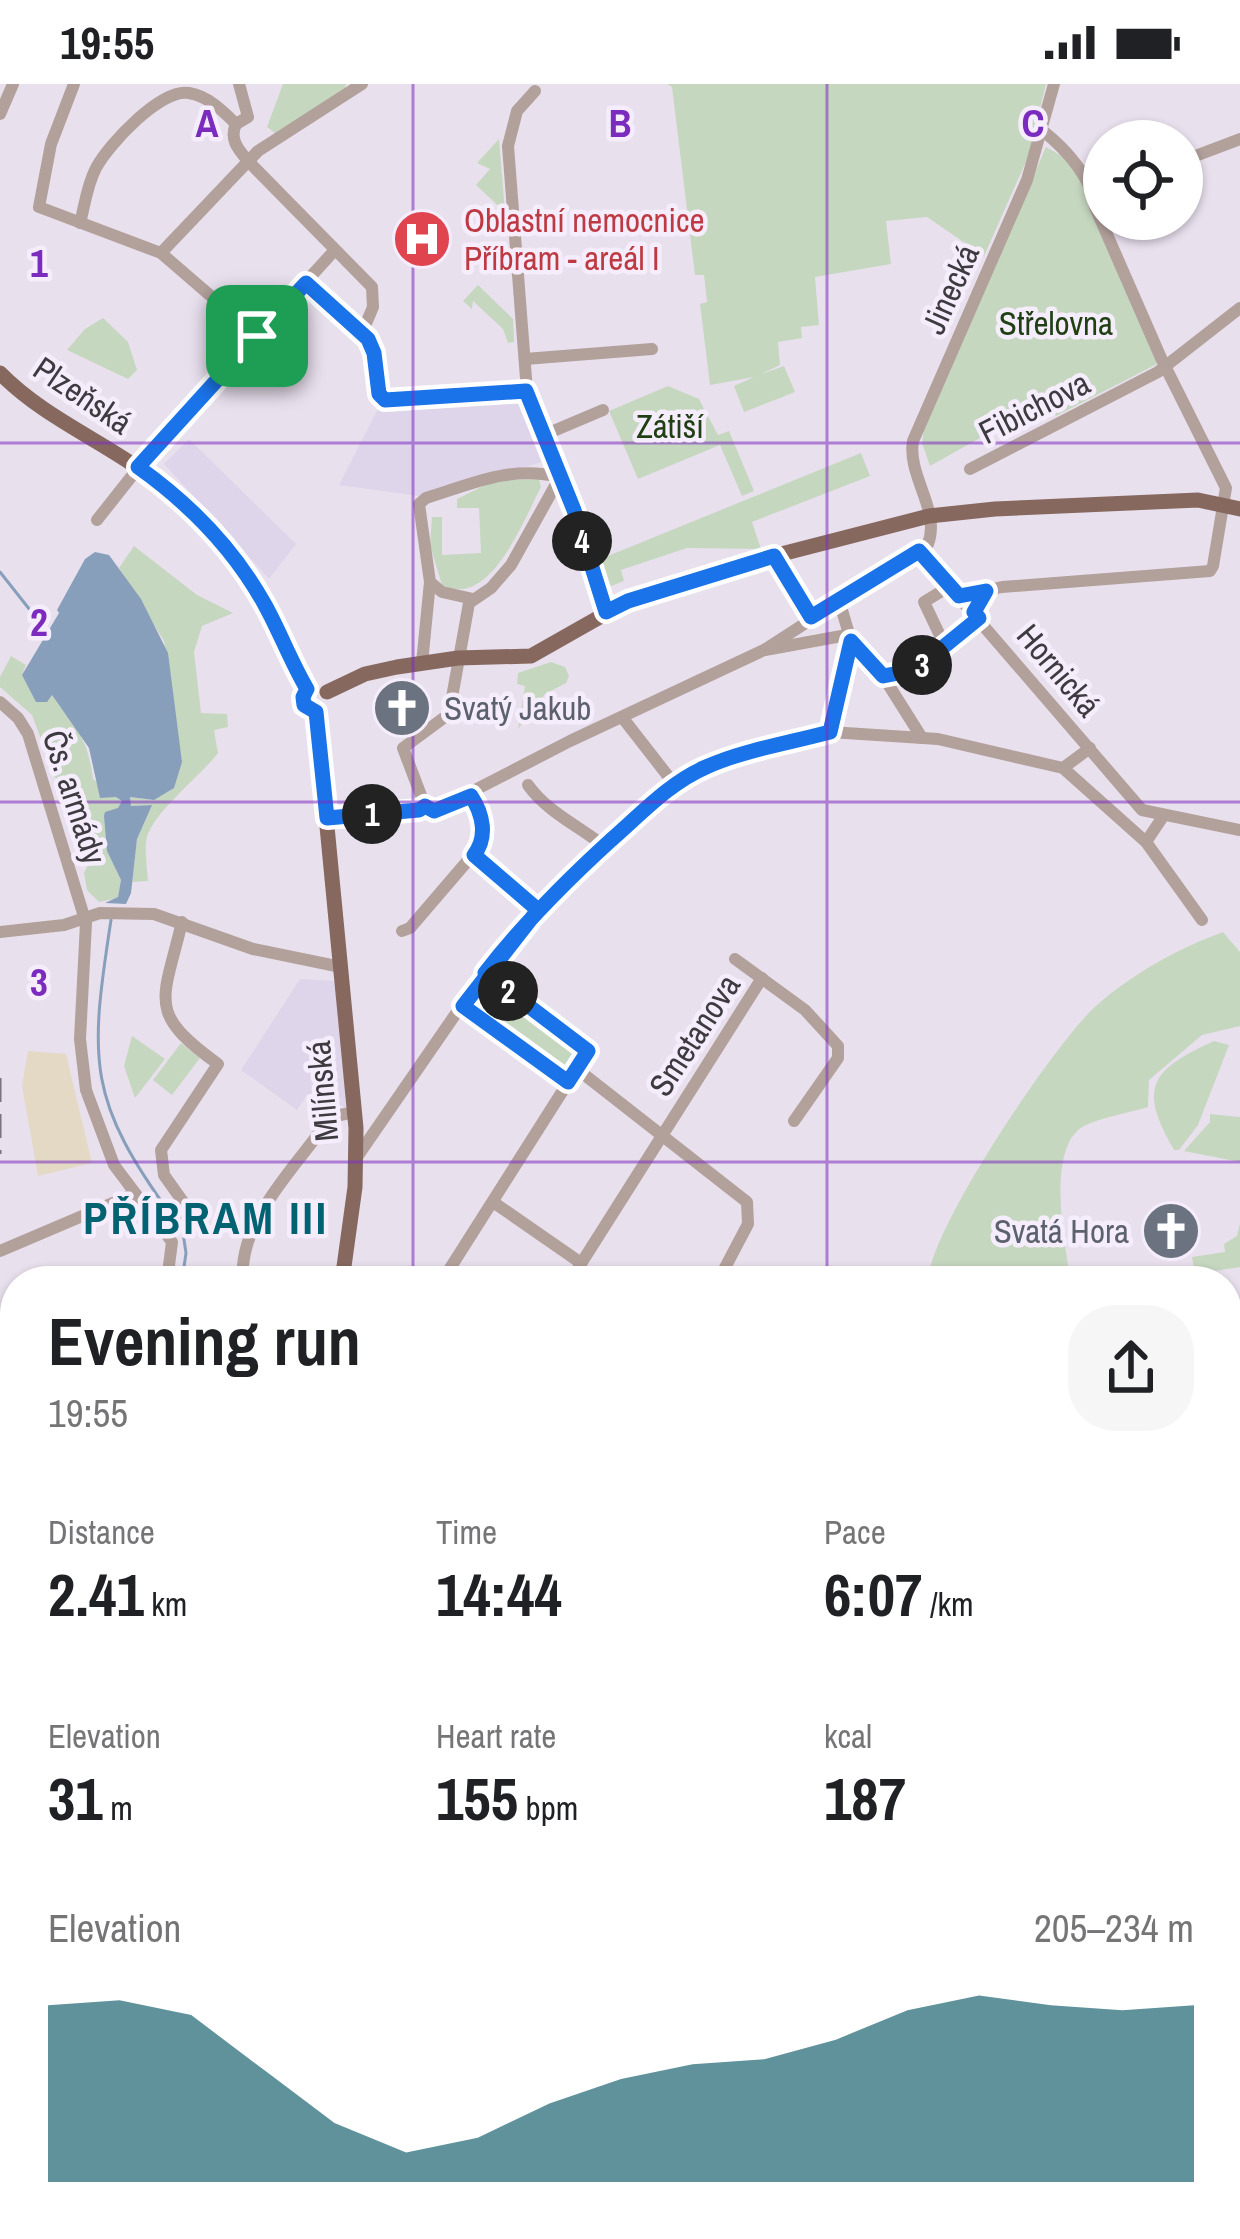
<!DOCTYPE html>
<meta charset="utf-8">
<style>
:root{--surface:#fff;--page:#f6f6f6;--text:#202124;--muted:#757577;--accent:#1d6573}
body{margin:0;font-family:"Archivo Narrow",sans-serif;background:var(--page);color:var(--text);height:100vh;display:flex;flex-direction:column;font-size:45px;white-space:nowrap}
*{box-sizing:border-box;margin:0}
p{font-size:39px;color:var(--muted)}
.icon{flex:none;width:66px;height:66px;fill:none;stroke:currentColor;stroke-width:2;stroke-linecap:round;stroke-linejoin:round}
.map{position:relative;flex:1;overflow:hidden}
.sheet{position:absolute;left:0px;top:1182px;width:1242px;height:975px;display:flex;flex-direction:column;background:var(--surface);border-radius:48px 48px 0 0;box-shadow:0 3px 9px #0004}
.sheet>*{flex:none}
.fabs{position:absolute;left:1083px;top:36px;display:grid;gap:24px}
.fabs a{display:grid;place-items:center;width:120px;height:120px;border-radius:50%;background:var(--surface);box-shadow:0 3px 9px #0004;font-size:60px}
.pin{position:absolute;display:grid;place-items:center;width:102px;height:102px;color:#fff;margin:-51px;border-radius:24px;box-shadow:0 6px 18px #0006}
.km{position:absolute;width:60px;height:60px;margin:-30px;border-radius:50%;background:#222;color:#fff;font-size:33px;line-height:60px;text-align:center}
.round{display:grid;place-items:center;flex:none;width:126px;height:126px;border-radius:48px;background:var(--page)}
.head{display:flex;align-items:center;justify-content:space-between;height:204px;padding:0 48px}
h1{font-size:66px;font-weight:700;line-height:90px}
.figures{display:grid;grid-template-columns:repeat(3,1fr);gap:18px;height:204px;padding:12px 48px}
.figures div{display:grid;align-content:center}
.figures b{font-size:60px;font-weight:700}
.figures small{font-size:33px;font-weight:400}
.figures p{font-size:33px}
.chart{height:336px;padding:24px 48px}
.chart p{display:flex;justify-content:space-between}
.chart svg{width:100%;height:216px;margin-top:12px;fill:var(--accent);opacity:.7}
.status{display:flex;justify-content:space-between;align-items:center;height:84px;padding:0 60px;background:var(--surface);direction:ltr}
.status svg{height:33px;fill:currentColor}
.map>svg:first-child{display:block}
.commercial{fill:#ded5ea}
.industrial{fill:#e3d9c4}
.green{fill:#c6d7c0}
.water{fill:#889fbb}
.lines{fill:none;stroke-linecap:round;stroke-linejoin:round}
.stream{stroke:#889fbb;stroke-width:3}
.minor{stroke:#b2a09b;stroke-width:12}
.major{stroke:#86685f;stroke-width:15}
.rail{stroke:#79737c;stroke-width:3;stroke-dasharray:24 12;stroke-linecap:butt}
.route-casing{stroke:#fff;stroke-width:24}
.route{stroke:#1a73e8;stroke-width:15}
.grid{fill:none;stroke:#7b2cbf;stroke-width:3;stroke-opacity:0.55}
.labels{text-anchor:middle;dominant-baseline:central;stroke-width:9;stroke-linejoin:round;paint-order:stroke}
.health-label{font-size:33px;fill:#be3a42;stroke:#f6edfc;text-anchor:start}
.street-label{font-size:33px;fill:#3e3b40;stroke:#f6edfc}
.park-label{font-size:33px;fill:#204014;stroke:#f6edfc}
.worship-label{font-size:33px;fill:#5b616d;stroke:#f6edfc;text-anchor:start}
.district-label{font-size:45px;font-weight:bold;letter-spacing:3px;fill:#016272;stroke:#f6edfc}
.grid-label{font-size:39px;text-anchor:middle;font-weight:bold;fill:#7b2cbf;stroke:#f6edfc;stroke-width:9;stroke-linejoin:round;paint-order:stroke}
</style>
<div class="status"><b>19:55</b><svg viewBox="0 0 49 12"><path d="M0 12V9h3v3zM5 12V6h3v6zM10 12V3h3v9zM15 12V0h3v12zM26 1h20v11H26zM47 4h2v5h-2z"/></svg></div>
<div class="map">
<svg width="1240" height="2155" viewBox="0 0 1240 2155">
<rect width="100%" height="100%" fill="#e9e0ee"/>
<g class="commercial">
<polygon points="528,304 555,374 426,413 339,401 383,315"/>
<polygon points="189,355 296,460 269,495 164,380"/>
<polygon points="300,895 336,897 349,1026 316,1008 307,1011 297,1026 241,986"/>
</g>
<polygon class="industrial" points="28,967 66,970 92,1079 38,1092 22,1002"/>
<g class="green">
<polygon points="283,0 346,0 345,6 275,49 267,43"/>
<polygon points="667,0 1046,0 1028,73 984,172 927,133 886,137 891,180 815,193 819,241 801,243 802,254 778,258 780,281 761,290 784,282 795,308 744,328 734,302 754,293 710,301 700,220 707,218 704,191 695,191 672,3"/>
<polygon points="499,55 505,128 476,101 490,85 477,79"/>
<polygon points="1046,63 1072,78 1078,88 1157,280 1056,332 1048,316 930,382 922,359 924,344"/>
<polygon points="478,201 513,235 514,258 508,259 503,245 473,217 472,225 463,217"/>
<polygon points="103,234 128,258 137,286 128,295 67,266 85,245"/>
<polygon points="668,302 699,315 718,351 729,347 754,407 742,412 720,361 638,395 609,327"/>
<polygon points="861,369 870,392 752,438 761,465 687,464 621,486 624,497 611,502 606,498 598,476"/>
<path d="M539,395L541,403C523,437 490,526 442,501L430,461L432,433H442V471L481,469L479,424H457V415L493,397Z"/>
<path d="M134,462L197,511L233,529L202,542L194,568L201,629L227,630L228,643L214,646L218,669C201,692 148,732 146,758C145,770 147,784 148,797L132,798L137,755L151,721L131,722L130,713L154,716L182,678L164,557L119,484Z"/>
<path d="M11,572L26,581L22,591L48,613L52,611C75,646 87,649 93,695L122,716L107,767L121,796L118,814L99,818L87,806L84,789L88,781L32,631L0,603V593Z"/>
<polygon points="551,578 565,583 569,592 566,599 545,610 518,645 525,602 517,600 518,589"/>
<path d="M1223,848L1240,868V942L1202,951L1149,996L1148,1023C1128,1029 1103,1033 1084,1042C1045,1063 1065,1162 1071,1197H928C929,1146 1055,959 1095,923C1130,891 1179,864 1223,848Z"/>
<polygon points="490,894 573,962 574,977 562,987 469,925"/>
<polygon points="132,952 165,975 135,1014 124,982"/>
<path d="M1214,957L1229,961L1198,1041L1179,1066H1174C1138,1004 1150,986 1214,957Z"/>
<polygon points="181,959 200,974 172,1011 153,996"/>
<polygon points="1210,1030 1240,1033 1240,1078 1184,1067 1210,1038"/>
<polygon points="1240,1139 1240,1183 1195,1190 1192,1173 1225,1168 1224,1160 1237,1152"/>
<polygon points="1227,1355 1240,1356 1240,1617 1227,1617"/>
<polygon points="15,1969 15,2026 13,2044 5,2059 0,2060 0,1997"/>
<polygon points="0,2127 15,2132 15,2142 48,2142 64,2147 63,2155 0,2155"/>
</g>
<polygon class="water" points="95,468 109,471 141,515 168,569 182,678 174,704 154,716 130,713 131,722 152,721 137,755 131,809 126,820 105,819 118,813 121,796 107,767 104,732 105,728 118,724 122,717 116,713 100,714 89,664 52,611 47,618 36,618 22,591 59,529 57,526 85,475"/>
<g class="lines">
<g class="stream">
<polyline points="0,488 30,526"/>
<path d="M111,836C89,978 87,1016 174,1135"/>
<polyline points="182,1197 186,1169 183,1149"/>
<polyline points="0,2025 15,2002"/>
<polyline points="1227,2069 1240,2059"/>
<polyline points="1227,2105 1240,2116"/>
</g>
<g class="minor">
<polyline points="74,0 51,60 39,123 161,169 257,252"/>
<polyline points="535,7 517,27 508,62 527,307 574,426 606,528"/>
<polyline points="0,30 13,0"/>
<path d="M236,40C229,55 238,65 248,77L372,203L373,223L362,249"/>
<polyline points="236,40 248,33 239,0"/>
<polyline points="1182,77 1240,55"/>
<path d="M80,139C85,120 87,101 96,84C109,60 161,4 189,9C208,12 223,27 236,40"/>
<polyline points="161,169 258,67 362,0"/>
<polyline points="306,199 367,255 374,269 379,310 385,316 527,307"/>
<polyline points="525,275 652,265"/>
<polyline points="544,351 603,326"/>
<polyline points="970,385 1158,288 1240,224"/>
<polyline points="97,436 154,364 334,167"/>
<polyline points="919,467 1142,726 1240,746"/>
<polyline points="774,472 811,533"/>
<path d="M959,512L1002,503L1210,487L1213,482L1226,404L1161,274L1095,123C1092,94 1066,65 1043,47"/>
<path d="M473,515L442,508L430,498L419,420L426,414C472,400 510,381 560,393"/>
<polyline points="839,516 851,557 883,592 922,654"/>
<polyline points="945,562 924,518 950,502"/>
<polyline points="765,566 847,551"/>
<polyline points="422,579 430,498"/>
<polyline points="883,592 915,586 979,534"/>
<polyline points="0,618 18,634 28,650 86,839 80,955 86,1006 114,1081 172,1158 167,1197"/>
<polyline points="622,633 675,701"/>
<polyline points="830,648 851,557"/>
<polyline points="1063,684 1090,664"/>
<path d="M528,701C547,728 579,742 604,762"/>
<polyline points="425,722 403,664 449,630 469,519 491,504 511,481 560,393"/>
<path d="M327,734L419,726L425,722L434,727L570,657L764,566L928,460C941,426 907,392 913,357L1027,96L1054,0"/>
<polyline points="1146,758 1164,731"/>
<polyline points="474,771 538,826"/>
<polyline points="402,847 410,844 482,760 481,731 471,712"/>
<polyline points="0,848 64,841 100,829 154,830 253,865 341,883"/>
<polyline points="735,875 805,926 838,962 838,974 794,1037"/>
<polyline points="462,922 568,998"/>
<polyline points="577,985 747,1118 748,1140 718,1197"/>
<polyline points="357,1073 477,899 538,826 653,718 693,690 719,678 830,648 938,655 1063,684 1146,758 1202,836"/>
<polyline points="493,1118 581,1179"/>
<path d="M168,1150L191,1129L164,1091L161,1066L218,980C146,928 163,918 182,838"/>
<polyline points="0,1167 134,1110"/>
<path d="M243,1197C238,1138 292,1088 324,1042L335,1032L355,1028"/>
<polyline points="442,1197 588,967 485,889"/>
<polyline points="570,1197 762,894"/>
<polyline points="0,1520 15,1508"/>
<polyline points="0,1858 15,1834"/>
<polyline points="0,1933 15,1940"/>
<polyline points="0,2108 15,2111"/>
<polyline points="281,2142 287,2155"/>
<polyline points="442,2142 448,2155"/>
<polyline points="866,2142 866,2155"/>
<polyline points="1098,2142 1109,2155"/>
<polyline points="417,2155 431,2142"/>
<polyline points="990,2155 992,2142"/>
</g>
<g class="major">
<path d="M0,289C43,333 103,357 151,393C198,428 238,471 266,523C281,550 292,578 307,605"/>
<polyline points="327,608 365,590 397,583 458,574 531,572 628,517 754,477 929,432 995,425 1198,416 1240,425"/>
<polyline points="316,628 356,1044 355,1103 342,1197"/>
<polyline points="167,2150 186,2151"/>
</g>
<polyline class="rail" points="0,994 0,1070"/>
</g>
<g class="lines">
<defs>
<path id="route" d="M257,252L138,383C190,420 234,465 265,521C280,548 291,578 307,605L303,613L304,621L316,628L327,734L419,726L425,722L434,727L471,712C483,730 488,753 474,771L538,826L463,922L568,998L588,967L485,889C523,840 566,797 611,756C641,730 669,699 706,683C744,666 789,659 830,648L851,557L883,592L915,586L979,534L974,528L986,507L959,512L919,467L811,533L774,472L628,517L606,528L574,426L526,307L385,316L379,310L374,269L368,255L306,199L257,252"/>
</defs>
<use href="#route" class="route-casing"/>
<use href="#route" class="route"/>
</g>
<path class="grid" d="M413,0V1197M827,0V1197M0,359H1240M0,718H1240M0,1078H1240M0,1437H15M1227,1437H1240M0,1796H15M1227,1796H1240M413,2142V2155M827,2142V2155"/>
<defs>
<symbol id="hospital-disc" viewBox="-11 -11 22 22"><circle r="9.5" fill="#e0444e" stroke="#f6edfc"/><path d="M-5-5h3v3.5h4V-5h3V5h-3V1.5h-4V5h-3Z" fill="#fff"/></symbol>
<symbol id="church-disc" viewBox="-11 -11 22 22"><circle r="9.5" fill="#6b7280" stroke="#f6edfc"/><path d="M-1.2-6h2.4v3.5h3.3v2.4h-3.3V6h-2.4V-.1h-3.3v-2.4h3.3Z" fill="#fff"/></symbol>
</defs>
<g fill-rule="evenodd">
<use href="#hospital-disc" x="389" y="122" width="66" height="66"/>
<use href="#church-disc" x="369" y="591" width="66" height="66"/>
<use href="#church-disc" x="1138" y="1114" width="66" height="66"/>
</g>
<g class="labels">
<g class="health-label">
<text x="464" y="136">Oblastní nemocnice<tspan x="464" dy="38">Příbram - areál I</tspan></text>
</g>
<g class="street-label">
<text transform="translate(950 205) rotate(-66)">Jinecká</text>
<text transform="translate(83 311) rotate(34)">Plzeňská</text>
<text transform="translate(1034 323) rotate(-27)">Fibichova</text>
<text transform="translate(1059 586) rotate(50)">Hornická</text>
<text transform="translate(75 713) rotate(72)">Čs. armády</text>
<text transform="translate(694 951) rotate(-57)">Smetanova</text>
<text transform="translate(322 1007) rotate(-95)">Milínská</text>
</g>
<g class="park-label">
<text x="1056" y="239">Střelovna</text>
<text x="670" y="342">Zátiší</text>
</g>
<g class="worship-label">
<text x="444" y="624">Svatý Jakub</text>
<text x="1129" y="1147" text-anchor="end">Svatá Hora</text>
</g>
<g class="district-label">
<text x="206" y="1133">PŘÍBRAM III</text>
</g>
</g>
<g class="grid-label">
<text x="207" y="53">A</text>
<text x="620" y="53">B</text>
<text x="1033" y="53">C</text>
<text x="39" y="193">1</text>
<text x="39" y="552">2</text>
<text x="39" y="912">3</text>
</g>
</svg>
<div class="fabs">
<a><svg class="icon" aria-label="locate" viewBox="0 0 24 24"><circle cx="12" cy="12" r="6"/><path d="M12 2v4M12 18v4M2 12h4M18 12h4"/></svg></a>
</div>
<div class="pin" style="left:257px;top:252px;background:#1e9e55"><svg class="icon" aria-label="arrive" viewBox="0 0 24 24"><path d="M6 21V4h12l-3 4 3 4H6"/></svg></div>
<b class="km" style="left:372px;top:730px">1</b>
<b class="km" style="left:508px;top:907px">2</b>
<b class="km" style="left:922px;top:581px">3</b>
<b class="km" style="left:582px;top:457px">4</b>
<section class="sheet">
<div class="head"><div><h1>Evening run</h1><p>19:55</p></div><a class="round"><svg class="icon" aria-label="share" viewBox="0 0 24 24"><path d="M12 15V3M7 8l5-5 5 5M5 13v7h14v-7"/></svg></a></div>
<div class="figures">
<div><p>Distance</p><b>2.41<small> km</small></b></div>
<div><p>Time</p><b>14:44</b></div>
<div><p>Pace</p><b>6:07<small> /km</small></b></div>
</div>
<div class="figures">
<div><p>Elevation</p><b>31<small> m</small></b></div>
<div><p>Heart rate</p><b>155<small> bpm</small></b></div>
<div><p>kcal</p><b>187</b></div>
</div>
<div class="chart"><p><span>Elevation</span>205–234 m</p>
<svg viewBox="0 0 160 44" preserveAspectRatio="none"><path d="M0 44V8L10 7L20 10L30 21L40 32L50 38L60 35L70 28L80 23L90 20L100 19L110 15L120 9L130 6L140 8L150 9L160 8V44z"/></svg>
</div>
</section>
</div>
